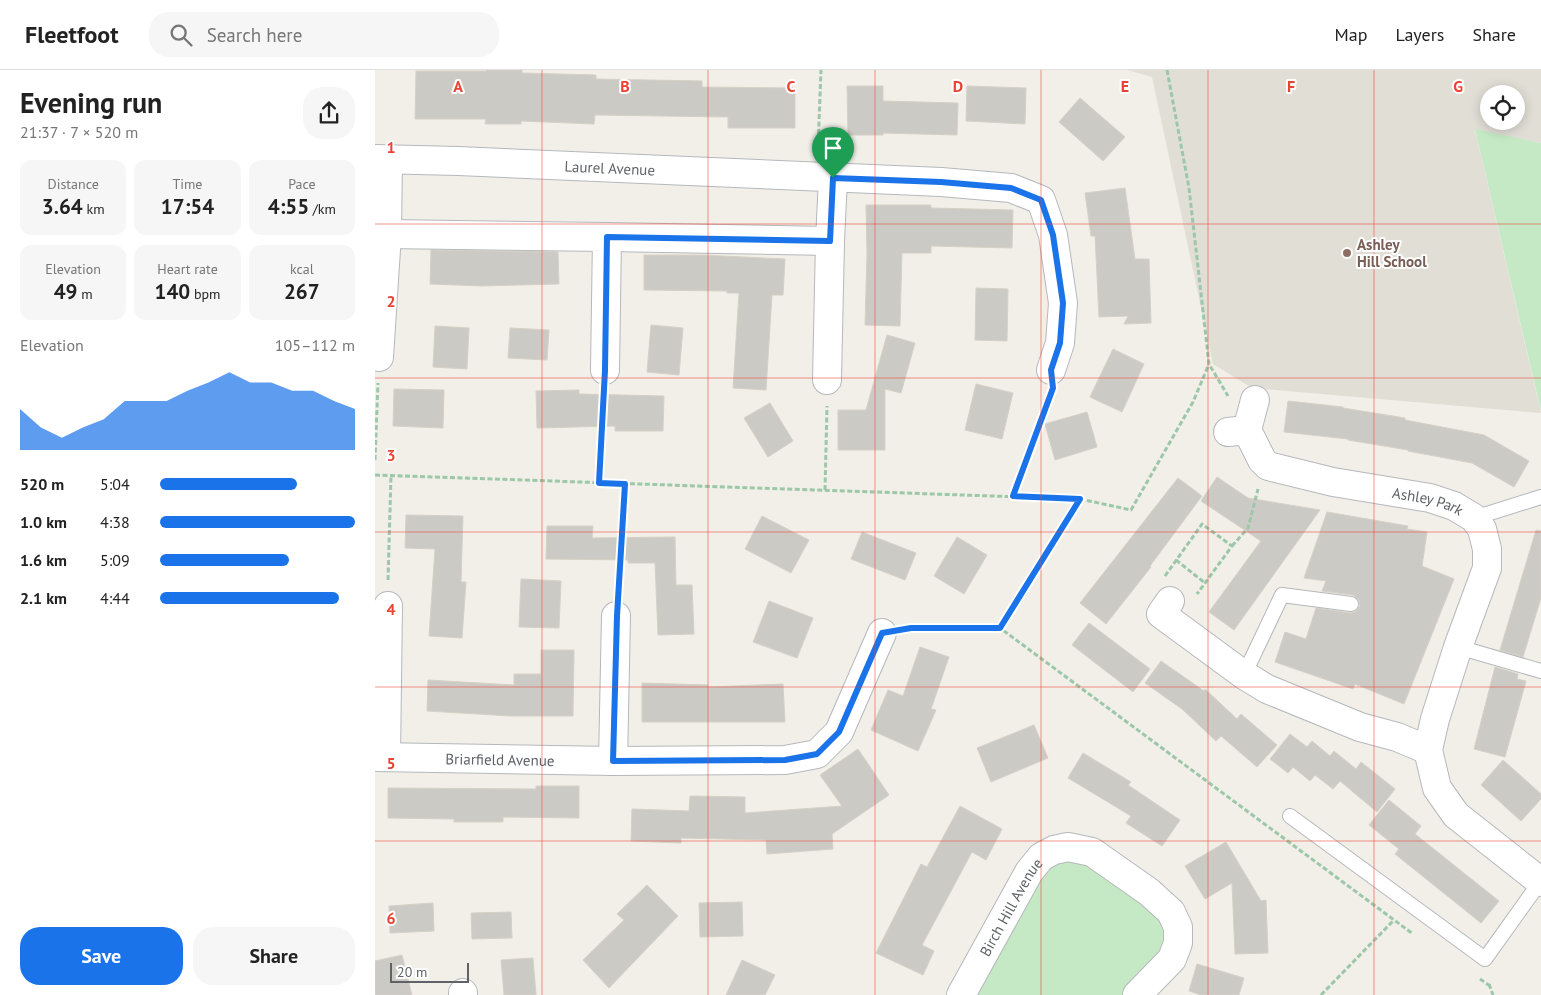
<!DOCTYPE html>
<meta charset="utf-8">
<style>
:root{--surface:#fff;--page:#f6f6f6;--text:#222;--muted:#767676;--line:#e0e0e0;--accent:#1a73e8}
body{margin:0;font-family:"PT Sans",sans-serif;background:var(--page);color:var(--text);height:100vh;display:flex;flex-direction:column;font-size:19px;white-space:nowrap}
*{box-sizing:border-box;margin:0}
p{font-size:16px;color:var(--muted)}
.icon{flex:none;width:28px;height:28px;fill:none;stroke:currentColor;stroke-width:2;stroke-linecap:round;stroke-linejoin:round}
.map{position:relative;flex:1;overflow:hidden}
.sheet{display:flex;flex-direction:column;background:var(--surface);width:375px}
.sheet>*{flex:none}
.buttons{position:absolute;left:1105px;top:15px;display:grid;gap:10px}
.buttons a{display:grid;place-items:center;width:45px;height:45px;border-radius:50%;background:var(--surface);box-shadow:0 2px 12px #0003;font-size:25px}
.scale{position:absolute;left:15px;bottom:12px;width:79px;box-sizing:border-box;padding-left:5px;border:2px solid #5f6368;border-top:0;font-size:14px;line-height:18px;white-space:nowrap;color:#5f6368;-webkit-text-stroke:4px #fff;paint-order:stroke}
.pin{position:absolute;display:grid;place-items:center;width:42px;height:42px;color:#fff;margin:-51px -21px;border-radius:50% 50% 50% 0;rotate:-45deg;box-shadow:0 0 5px #0007}
.pin .icon{rotate:45deg}
.round{display:grid;place-items:center;flex:none;width:52px;height:52px;border-radius:20px;background:var(--page)}
.headline{display:flex;align-items:center;justify-content:space-between;height:85px;padding:0 20px}
h1{font-size:28px;font-weight:600;line-height:38px}
.figures{display:grid;grid-template-columns:repeat(3,1fr);gap:8px;height:85px;padding:5px 20px}
.figures div{display:grid;align-content:center;border-radius:12px;background:var(--page);text-align:center}
.figures b{font-size:21px;font-weight:600}
.figures small{font-size:14px;font-weight:400}
.figures p{font-size:14px}
.chart{height:140px;padding:10px 20px}
.chart p{display:flex;justify-content:space-between}
.chart svg{width:100%;height:90px;margin-top:5px;fill:var(--accent);opacity:.7}
.button{display:flex;gap:10px;margin-top:auto;padding:10px 20px}
.button a{flex:1;height:58px;border-radius:20px;background:var(--accent);color:#fff;font-size:20px;font-weight:600;line-height:58px;text-align:center}
.button a+a{background:var(--page);color:var(--text)}
ul{padding:0 20px;list-style:none;font-size:16px}
li{display:grid;grid-template-columns:80px 60px 1fr;align-items:center;height:38px}
li i{height:12px;border-radius:6px;background:var(--accent)}
header{display:flex;align-items:center;gap:30px;box-sizing:border-box;height:70px;padding:0 25px;background:var(--surface);border-bottom:1px solid var(--line)}
header strong{font-size:24px}
nav{display:flex;gap:28px;margin-inline-start:auto;font-size:18px}
.search{width:350px;height:45px;background:var(--page);display:flex;align-items:center;gap:12px;box-sizing:border-box;padding:0 18px;border-radius:20px;color:var(--muted);font-size:19px}
main{display:flex;flex:1;min-height:0}
.map>svg:first-child{display:block}
.education{fill:#e1ded6;fill-rule:evenodd}
.green{fill:#c5e8c5}
.building{fill:#cccac5;stroke:#d6d1c6}
.lines{fill:none;stroke-linecap:round;stroke-linejoin:round}
.lane-casing{stroke:#b5b8bc;stroke-width:16}
.street-casing{stroke:#b5b8bc;stroke-width:30}
.path{stroke:#9cc7a9;stroke-width:3;stroke-dasharray:5 2.5;stroke-linecap:butt}
.lane{stroke:#fff;stroke-width:14}
.street{stroke:#fff;stroke-width:28}
.route-casing{stroke:#fff;stroke-width:10}
.route{stroke:#1a73e8;stroke-width:6}
.grid{fill:none;stroke:#ea4335;stroke-width:1;stroke-opacity:0.55}
.education-dot{fill:#8d6e63;stroke:#fff;stroke-width:2}
.labels{text-anchor:middle;dominant-baseline:central;stroke-width:4;stroke-linejoin:round;paint-order:stroke}
.street-label{font-size:15px;fill:#5f6368;stroke:#fff}
.education-label{font-size:15px;font-weight:bold;fill:#785e54;stroke:#fff;text-anchor:start}
.grid-label{font-size:16px;text-anchor:middle;font-weight:bold;fill:#ea4335;stroke:#fff;stroke-width:4;stroke-linejoin:round;paint-order:stroke}
</style>
<header>
<strong>Fleetfoot</strong>
<div class="search"><svg class="icon" aria-label="search" viewBox="0 0 24 24"><circle cx="10" cy="10" r="6"/><path d="M15 15l6 6"/></svg>Search here</div>
<nav><a>Map</a><a>Layers</a><a>Share</a></nav>
</header>
<main>
<section class="sheet">
<div class="headline"><div><h1>Evening run</h1><p>21:37 · 7 × 520 m</p></div><a class="round"><svg class="icon" aria-label="share" viewBox="0 0 24 24"><path d="M12 15V3M7 8l5-5 5 5M5 13v7h14v-7"/></svg></a></div>
<div class="figures">
<div><p>Distance</p><b>3.64<small> km</small></b></div>
<div><p>Time</p><b>17:54</b></div>
<div><p>Pace</p><b>4:55<small> /km</small></b></div>
</div>
<div class="figures">
<div><p>Elevation</p><b>49<small> m</small></b></div>
<div><p>Heart rate</p><b>140<small> bpm</small></b></div>
<div><p>kcal</p><b>267</b></div>
</div>
<div class="chart"><p><span>Elevation</span>105–112 m</p>
<svg viewBox="0 0 160 44" preserveAspectRatio="none"><path d="M0 44V24L10 33L20 38L30 33L40 29L50 20L60 20L70 20L80 15L90 11L100 6L110 11L120 11L130 15L140 15L150 20L160 24V44z"/></svg>
</div>
<ul>
<li><b>520 m</b>5:04<i style="width:70%"></i></li>
<li><b>1.0 km</b>4:38<i style="width:100%"></i></li>
<li><b>1.6 km</b>5:09<i style="width:66%"></i></li>
<li><b>2.1 km</b>4:44<i style="width:92%"></i></li>
</ul>
<div class="button"><a>Save</a><a>Share</a></div>
</section>
<div class="map">
<svg width="1166" height="925" viewBox="0 0 1166 925">
<rect width="100%" height="100%" fill="#f1efe8"/>
<path class="education" d="M752,0H1166V73L1100,60L1166,343L877,318L838,294L777,7ZM1114,24H1141V51H1114Z"/>
<g class="green">
<polygon points="1100,59 1166,73 1166,341"/>
<polygon points="692,787 712,791 780,841 792,865 787,880 747,925 599,925 674,794"/>
</g>
<g class="building">
<polygon points="112,0 147,0 147,3 221,5 221,9 327,11 327,17 420,18 420,58 353,58 353,47 220,45 219,54 146,51 146,54 110,54 111,49 40,49 41,1 111,1"/>
<polygon points="472,16 508,16 508,31 583,33 582,65 508,63 508,65 473,65"/>
<polygon points="592,16 651,18 650,54 591,51"/>
<polygon points="705,28 750,67 728,91 684,52"/>
<polygon points="750,118 760,189 774,189 776,253 749,254 753,246 724,247 720,166 716,166 710,123"/>
<polygon points="491,135 556,135 556,138 638,140 637,178 556,176 556,183 527,183 525,256 490,255 492,183"/>
<polygon points="56,180 183,182 184,214 107,216 55,214"/>
<polygon points="269,185 328,185 410,189 408,225 397,225 391,320 358,318 364,223 352,223 352,221 269,220"/>
<polygon points="601,218 633,219 632,271 600,270"/>
<polygon points="276,255 308,258 304,305 272,302"/>
<polygon points="60,256 94,258 92,299 58,297"/>
<polygon points="135,258 174,260 172,290 133,288"/>
<polygon points="512,265 540,273 526,323 510,319 510,380 463,380 463,340 491,340"/>
<polygon points="738,279 769,294 747,342 715,327"/>
<polygon points="601,314 638,323 627,369 590,360"/>
<polygon points="19,319 69,320 68,358 18,356"/>
<polygon points="204,320 204,324 289,326 288,361 240,361 240,356 162,358 161,321"/>
<polygon points="913,331 968,337 968,338 1030,348 1030,350 1109,365 1154,391 1139,417 1097,393 1033,381 1033,380 973,370 973,369 909,362"/>
<polygon points="395,333 418,371 393,387 369,348"/>
<polygon points="712,342 722,377 680,390 670,354"/>
<polygon points="842,407 873,428 945,440 859,560 834,542 886,471 826,431"/>
<polygon points="803,408 827,426 775,496 776,497 731,554 705,533"/>
<polygon points="952,442 1033,456 1032,459 1052,462 1047,496 1079,509 1029,634 980,614 978,619 900,592 910,562 931,569 941,538 975,543 980,542 985,536 984,530 978,525 947,521 951,511 929,508"/>
<polygon points="31,445 88,446 86,512 91,512 87,568 54,566 60,479 30,478"/>
<polygon points="387,446 434,470 416,503 370,479"/>
<polygon points="172,456 218,456 217,468 300,467 301,515 317,515 319,564 283,565 280,493 253,493 253,490 171,489"/>
<polygon points="1161,460 1166,461 1166,528 1148,587 1125,580"/>
<polygon points="487,462 541,483 530,510 476,489"/>
<polygon points="582,467 612,485 589,524 559,506"/>
<polygon points="146,509 186,511 184,558 144,557"/>
<polygon points="394,531 438,548 422,588 378,572"/>
<polygon points="714,553 775,599 758,622 697,575"/>
<polygon points="545,577 574,587 556,639 561,640 543,681 496,660 513,620 528,626"/>
<polygon points="166,580 199,580 198,646 135,646 52,641 53,610 139,615 139,604 166,604"/>
<polygon points="786,591 829,621 830,619 862,649 866,644 902,675 882,697 846,666 841,671 807,639 770,613"/>
<polygon points="1120,597 1143,604 1142,609 1151,611 1130,687 1099,679"/>
<polygon points="267,613 333,615 333,617 408,614 410,652 267,652"/>
<polygon points="659,655 673,688 616,712 602,678"/>
<polygon points="915,664 932,677 937,671 955,686 959,681 981,699 986,692 1020,719 1002,742 965,711 958,719 940,705 935,711 918,697 913,703 895,689"/>
<polygon points="483,679 514,725 457,764 458,779 392,784 391,770 306,768 306,773 256,771 257,739 314,741 315,726 370,727 370,743 467,736 445,705"/>
<polygon points="708,683 756,712 753,715 805,750 787,776 751,753 756,746 693,708"/>
<polygon points="1128,690 1166,724 1166,729 1146,751 1106,715"/>
<polygon points="161,716 204,716 204,748 128,747 128,752 79,752 79,749 13,748 13,718 161,719"/>
<polygon points="1014,730 1046,756 1040,764 1124,831 1106,853 1020,784 1024,779 994,755"/>
<polygon points="585,736 627,759 611,790 597,782 547,875 559,881 548,905 501,883 546,794 552,797"/>
<polygon points="851,772 886,831 891,830 893,883 860,884 857,813 830,829 810,796"/>
<polygon points="272,815 303,846 234,918 208,890 249,850 242,844"/>
<polygon points="367,832 368,866 325,867 324,833"/>
<polygon points="58,833 59,861 15,863 14,836"/>
<polygon points="136,842 137,868 97,869 96,843"/>
<polygon points="27,885 37,925 0,925 0,891"/>
<polygon points="158,888 161,925 129,925 126,890"/>
<polygon points="367,890 400,905 390,925 351,925"/>
<polygon points="822,894 869,908 864,925 826,925 814,921"/>
</g>
<g class="lines">
<defs>
<g id="lane">
<polyline points="1099,448 1166,427"/>
<polyline points="1083,577 1166,601"/>
<polyline points="869,605 907,525 976,534"/>
<polyline points="915,746 1110,889 1165,812"/>
</g>
<g id="street">
<path id="s1" d="M0,89L83,91L566,112L636,118L666,130L678,165L688,233L685,273L676,300"/>
<polyline points="13,90 12,164 232,167 230,300"/>
<polyline points="232,167 455,171 458,108"/>
<polyline points="4,287 12,164"/>
<polyline points="452,310 455,171"/>
<polyline points="872,360 880,330"/>
<path id="s2" d="M853,362L872,360L887,390L893,396L958,412L1055,428L1079,436L1099,448L1107,459L1112,479V498L1083,577L1060,649L1053,680L1062,718L1081,745L1166,812"/>
<polyline points="795,531 786,544 869,605 892,619 985,657 1022,667 1053,680"/>
<path id="s3" d="M0,687L238,691L410,690L442,684L464,662L507,563"/>
<polyline points="11,687 13,536"/>
<polyline points="238,691 241,546"/>
<polyline points="88,923 88,925"/>
<path id="s4" d="M586,925L654,802L666,787L679,780L693,777L717,782L774,822L796,842L803,857V873L797,889L762,925"/>
</g>
</defs>
<use href="#lane" class="lane-casing"/>
<use href="#street" class="street-casing"/>
<g class="path">
<polyline points="792,0 814,118 834,294 853,326"/>
<polyline points="443,79 446,0"/>
<polyline points="0,390 3,313"/>
<polyline points="0,405 705,429 756,440 818,332 834,294"/>
<polyline points="223,413 228,326"/>
<polyline points="450,420 452,336"/>
<polyline points="638,426 676,325"/>
<polyline points="857,476 873,458 883,419"/>
<polyline points="801,490 830,513"/>
<polyline points="790,506 827,454 857,476 822,524"/>
<polyline points="13,510 16,406"/>
<polyline points="243,521 250,414"/>
<polyline points="532,558 625,558 1038,864"/>
<polyline points="625,558 705,429"/>
<polyline points="1105,909 1115,916"/>
<polyline points="1114,914 1118,925"/>
<polyline points="946,925 1018,851"/>
</g>
<use href="#lane" class="lane"/>
<use href="#street" class="street"/>
</g>
<g class="lines">
<defs>
<polygon id="route" points="458,108 566,112 636,118 666,130 678,165 688,233 685,273 676,300 678,318 638,426 705,429 625,558 536,558 507,563 464,662 442,684 410,690 238,691 242,546 250,414 224,413 230,300 232,167 455,171"/>
</defs>
<use href="#route" class="route-casing"/>
<use href="#route" class="route"/>
</g>
<path class="grid" d="M167,0V925M333,0V925M500,0V925M666,0V925M833,0V925M999,0V925M0,154H1166M0,308H1166M0,462H1166M0,617H1166M0,771H1166"/>
<circle class="education-dot" cx="972" cy="183" r="5"/>
<g class="labels">
<g class="street-label">
<text stroke="none"><textPath href="#s1" startOffset="235">Laurel Avenue</textPath></text>
<text stroke="none"><textPath href="#s2" startOffset="225">Ashley Park</textPath></text>
<text stroke="none"><textPath href="#s3" startOffset="125">Briarfield Avenue</textPath></text>
<text stroke="none"><textPath href="#s4" startOffset="101">Birch Hill Avenue</textPath></text>
</g>
<g class="education-label">
<text x="982" y="174">Ashley<tspan x="982" dy="17">Hill School</tspan></text>
</g>
</g>
<g class="grid-label">
<text x="83" y="22">A</text>
<text x="250" y="22">B</text>
<text x="416" y="22">C</text>
<text x="583" y="22">D</text>
<text x="750" y="22">E</text>
<text x="916" y="22">F</text>
<text x="1083" y="22">G</text>
<text x="16" y="83">1</text>
<text x="16" y="237">2</text>
<text x="16" y="391">3</text>
<text x="16" y="545">4</text>
<text x="16" y="699">5</text>
<text x="16" y="854">6</text>
</g>
</svg>
<div class="buttons">
<a><svg class="icon" aria-label="locate" viewBox="0 0 24 24"><circle cx="12" cy="12" r="6"/><path d="M12 2v4M12 18v4M2 12h4M18 12h4"/></svg></a>
</div>
<div class="scale">20 m</div>
<div class="pin" style="left:458px;top:108px;background:#1e9e55"><svg class="icon" aria-label="arrive" viewBox="0 0 24 24"><path d="M6 21V4h12l-3 4 3 4H6"/></svg></div>
</div>
</main>
